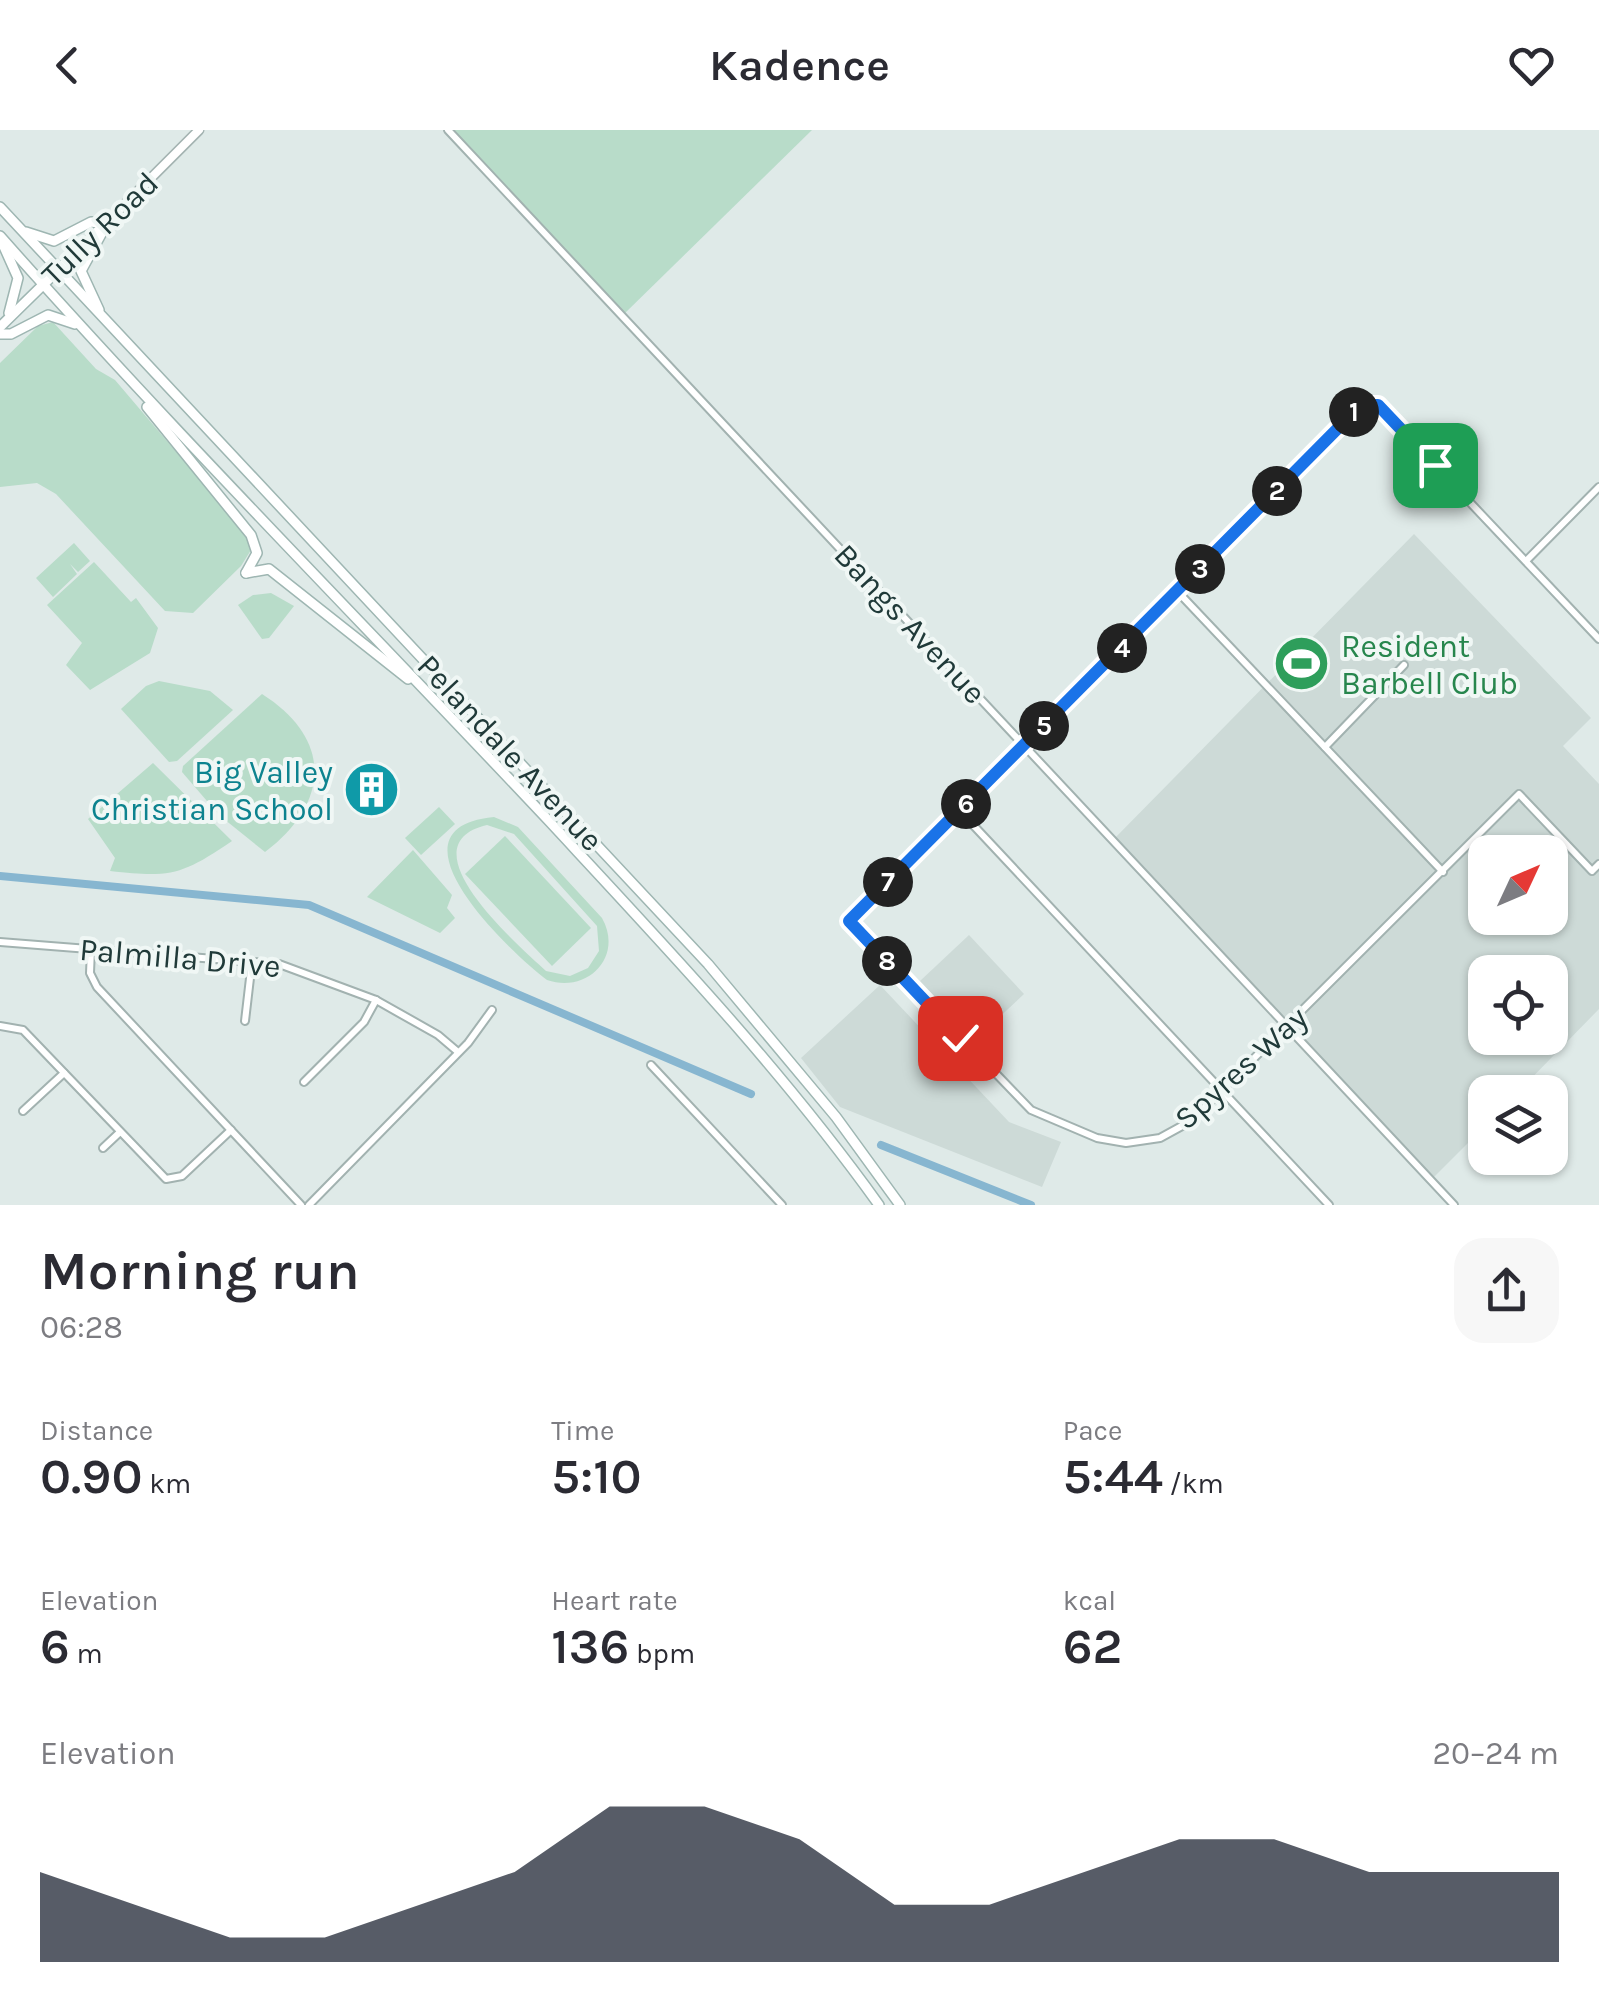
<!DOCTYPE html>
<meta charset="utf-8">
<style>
:root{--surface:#fff;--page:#f7f7f7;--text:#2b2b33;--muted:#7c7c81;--accent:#111827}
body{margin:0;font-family:Karla,sans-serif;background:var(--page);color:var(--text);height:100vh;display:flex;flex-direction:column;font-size:38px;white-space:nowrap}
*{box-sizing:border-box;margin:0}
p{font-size:32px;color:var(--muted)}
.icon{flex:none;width:55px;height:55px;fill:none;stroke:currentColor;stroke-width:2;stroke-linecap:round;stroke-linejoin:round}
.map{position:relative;height:1075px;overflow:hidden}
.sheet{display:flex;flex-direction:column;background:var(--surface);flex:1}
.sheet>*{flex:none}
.needle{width:65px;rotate:46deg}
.fabs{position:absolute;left:1468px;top:705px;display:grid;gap:20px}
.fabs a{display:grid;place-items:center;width:100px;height:100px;border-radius:20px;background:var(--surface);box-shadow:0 2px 8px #0004;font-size:50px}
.pin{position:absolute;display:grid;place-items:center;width:85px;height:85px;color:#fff;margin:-42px;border-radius:20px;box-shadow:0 5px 15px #0006}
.km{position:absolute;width:50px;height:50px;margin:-25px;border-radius:50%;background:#222;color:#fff;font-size:28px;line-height:50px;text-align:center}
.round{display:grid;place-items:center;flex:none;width:105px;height:105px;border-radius:30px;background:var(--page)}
.summary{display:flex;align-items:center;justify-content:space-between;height:170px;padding:0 40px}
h1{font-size:55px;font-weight:600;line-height:75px}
.figures{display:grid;grid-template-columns:repeat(3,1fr);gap:15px;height:170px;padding:10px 40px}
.figures div{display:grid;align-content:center}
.figures b{font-size:50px;font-weight:600}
.figures small{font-size:28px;font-weight:400}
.figures p{font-size:28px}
.chart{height:280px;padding:20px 40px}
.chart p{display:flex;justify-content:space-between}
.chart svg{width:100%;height:180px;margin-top:10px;fill:var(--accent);opacity:.7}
header{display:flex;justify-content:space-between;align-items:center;height:130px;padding:0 40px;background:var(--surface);font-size:45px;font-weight:600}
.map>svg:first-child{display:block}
.built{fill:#cddad7;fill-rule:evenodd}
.green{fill:#b8dcc9;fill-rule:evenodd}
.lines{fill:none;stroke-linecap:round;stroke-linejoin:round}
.canal{stroke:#87b6d0;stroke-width:8}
.minor-casing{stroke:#a2b2b0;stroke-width:10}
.tertiary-casing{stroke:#a2b2b0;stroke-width:11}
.secondary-casing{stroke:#9eb6b2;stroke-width:12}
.minor{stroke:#fff;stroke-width:6}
.tertiary{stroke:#fff;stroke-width:8}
.secondary{stroke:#fff;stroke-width:9}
.route-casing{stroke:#fff;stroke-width:20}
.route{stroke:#1a73e8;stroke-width:12}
.labels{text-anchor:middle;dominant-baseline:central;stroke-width:8;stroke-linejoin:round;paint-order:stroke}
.street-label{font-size:32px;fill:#203a39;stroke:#f0f7f5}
.leisure-label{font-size:32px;fill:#27864d;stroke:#f0f7f5;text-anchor:start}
.culture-label{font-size:32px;fill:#0d838f;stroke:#f0f7f5;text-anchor:end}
</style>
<header><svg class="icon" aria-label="back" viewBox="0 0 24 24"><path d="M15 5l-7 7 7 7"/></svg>Kadence<svg class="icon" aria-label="heart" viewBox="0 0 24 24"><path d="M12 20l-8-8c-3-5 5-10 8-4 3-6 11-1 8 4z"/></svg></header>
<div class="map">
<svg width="1599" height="1075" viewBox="0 0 1599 1075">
<rect width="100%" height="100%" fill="#dfeae8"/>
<g class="built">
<path d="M1414,404L1591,588L1563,616L1599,654V879L1518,962H1485V996L1431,1050L1113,710ZM1485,722H1550V788H1485ZM1485,842H1550V908H1485Z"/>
<polygon points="969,805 1024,864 975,910 920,851"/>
<polygon points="880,855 1009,992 1061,1012 1042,1057 840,977 801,928"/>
</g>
<g class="green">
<polygon points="446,0 812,0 622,186"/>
<polygon points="53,192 96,239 115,250 246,404 251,420 241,436 193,483 165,481 56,364 37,353 0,357 0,233 38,196"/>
<polygon points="74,413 90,431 78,442 70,434 77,444 53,467 36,448"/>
<polygon points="94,432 131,472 136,468 158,498 150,523 90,560 66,535 82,513 47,475"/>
<polygon points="271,463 294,476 269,508 262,509 238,475 253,465"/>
<polygon points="159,551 210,561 233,580 177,631 169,632 121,579 146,556"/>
<path d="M262,564C333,609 330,673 265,722L219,685L182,642L183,636Z"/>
<path d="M153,633L232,711C182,745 171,748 110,741L115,728L88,689Z"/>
<polygon points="439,677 455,694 421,725 405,708"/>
<path d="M494,687L518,697L602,788C624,827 587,864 547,850C511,823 378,698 494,687ZM487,695L514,704L597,796L599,821L588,838L570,846L546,841C519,816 402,715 487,695Z"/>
<polygon points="505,706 591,798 552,836 465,744"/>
<polygon points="413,720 452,765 447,778 455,788 440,803 367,767"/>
</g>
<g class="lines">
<g class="canal">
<polyline points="0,746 309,775 751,964"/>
<polyline points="881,1015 1031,1075"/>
</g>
<defs>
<g id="minor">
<polyline points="448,0 1454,1075"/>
<polyline points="1526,431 1599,357"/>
<polyline points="1178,462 1443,742"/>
<polyline points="1599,509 1378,275 1365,273 849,791 1031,980 1097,1008 1126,1013 1160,1008 1191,991 1519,664 1592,741 1599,734"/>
<polyline points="1325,617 1404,535"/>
<polyline points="960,681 1329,1075"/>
<polyline points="0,812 279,834 376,870 438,905 458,922"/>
<polyline points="91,819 90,843 97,857 301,1075"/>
<polyline points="245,891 252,831"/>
<polyline points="0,896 23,900 166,1049 182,1046 231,1000"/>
<polyline points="651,935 782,1075"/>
<polyline points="304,952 364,892 376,870"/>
<polyline points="23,981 64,943"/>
<polyline points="103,1018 120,1002"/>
<polyline points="309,1075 468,913 492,880"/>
</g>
<polyline id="tertiary" points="105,94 199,0"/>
<g id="secondary">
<polyline points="0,77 708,834 836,987 900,1075"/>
<polyline points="26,102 54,111 91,92 105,94"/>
<path d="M0,106C177,306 366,496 549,691C664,815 780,937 879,1075"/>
<polyline points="1,110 18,148 9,183"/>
<polyline points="99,180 81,141 105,97"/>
<polyline points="0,197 105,94"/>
<polyline points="0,204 11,204 48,185 75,194"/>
<polyline points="147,277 251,405 257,423 246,443"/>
<polyline points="246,443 269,439 408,549"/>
</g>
</defs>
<use href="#minor" class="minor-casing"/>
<use href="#tertiary" class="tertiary-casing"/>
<use href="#secondary" class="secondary-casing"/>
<use href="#minor" class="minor"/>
<use href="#tertiary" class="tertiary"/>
<use href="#secondary" class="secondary"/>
</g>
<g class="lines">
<defs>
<polyline id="route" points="960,908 849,791 1361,275 1378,275 1435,335"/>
</defs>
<use href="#route" class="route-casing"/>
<use href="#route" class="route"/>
</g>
<defs>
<symbol id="stadium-disc" viewBox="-11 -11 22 22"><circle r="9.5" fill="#2e9e5b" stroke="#f0f7f5"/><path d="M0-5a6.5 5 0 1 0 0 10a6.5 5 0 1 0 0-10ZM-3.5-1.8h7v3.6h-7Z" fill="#fff"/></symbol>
<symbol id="building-disc" viewBox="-11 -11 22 22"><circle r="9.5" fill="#0f9aa8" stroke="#f0f7f5"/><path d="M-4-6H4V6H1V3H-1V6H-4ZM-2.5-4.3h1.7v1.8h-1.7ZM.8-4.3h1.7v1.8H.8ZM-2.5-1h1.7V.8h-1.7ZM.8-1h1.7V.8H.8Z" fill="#fff"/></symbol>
</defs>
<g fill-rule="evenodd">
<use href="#stadium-disc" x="1270" y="502" width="63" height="63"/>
<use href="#building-disc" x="340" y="628" width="63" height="63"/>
</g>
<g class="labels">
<g class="street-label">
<text transform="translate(100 99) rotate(-44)">Tully Road</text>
<text transform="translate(910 494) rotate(47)">Bangs Avenue</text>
<text transform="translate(510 623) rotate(47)">Pelandale Avenue</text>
<text transform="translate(180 828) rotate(5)">Palmilla Drive</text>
<text transform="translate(1241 938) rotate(-42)">Spyres Way</text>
</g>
<g class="leisure-label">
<text x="1341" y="516">Resident<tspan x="1341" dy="37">Barbell Club</tspan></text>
</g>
<g class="culture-label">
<text x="333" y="642">Big Valley<tspan x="333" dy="37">Christian School</tspan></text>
</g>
</g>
</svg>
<div class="fabs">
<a><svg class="needle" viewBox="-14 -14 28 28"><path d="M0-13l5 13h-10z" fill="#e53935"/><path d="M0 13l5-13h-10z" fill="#7c7c81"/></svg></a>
<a><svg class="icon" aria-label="locate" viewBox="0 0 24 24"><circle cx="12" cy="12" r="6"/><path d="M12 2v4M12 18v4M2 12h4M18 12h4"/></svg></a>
<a><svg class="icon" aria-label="layers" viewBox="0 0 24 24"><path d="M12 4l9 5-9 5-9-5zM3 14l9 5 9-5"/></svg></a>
</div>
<div class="pin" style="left:1435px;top:335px;background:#1e9e55"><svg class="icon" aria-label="arrive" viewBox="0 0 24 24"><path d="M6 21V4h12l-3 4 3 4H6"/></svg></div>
<div class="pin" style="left:960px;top:908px;background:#d93025"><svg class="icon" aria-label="check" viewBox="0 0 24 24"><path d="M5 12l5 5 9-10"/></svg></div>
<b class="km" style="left:1354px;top:282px">1</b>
<b class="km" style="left:1277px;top:361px">2</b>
<b class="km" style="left:1200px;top:439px">3</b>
<b class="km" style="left:1122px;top:518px">4</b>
<b class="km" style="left:1044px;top:596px">5</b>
<b class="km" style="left:966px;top:674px">6</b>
<b class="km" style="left:888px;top:752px">7</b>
<b class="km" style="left:887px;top:831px">8</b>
</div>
<section class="sheet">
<div class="summary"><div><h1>Morning run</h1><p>06:28</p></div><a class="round"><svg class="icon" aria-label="share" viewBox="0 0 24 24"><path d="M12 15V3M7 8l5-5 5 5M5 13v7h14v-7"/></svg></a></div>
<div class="figures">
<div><p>Distance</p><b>0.90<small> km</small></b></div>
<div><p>Time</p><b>5:10</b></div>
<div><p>Pace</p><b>5:44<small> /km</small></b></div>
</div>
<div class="figures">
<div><p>Elevation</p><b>6<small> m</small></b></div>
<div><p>Heart rate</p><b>136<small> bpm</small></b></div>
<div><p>kcal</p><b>62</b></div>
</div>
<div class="chart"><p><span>Elevation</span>20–24 m</p>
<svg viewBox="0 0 160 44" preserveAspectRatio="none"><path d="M0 44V22L10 30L20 38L30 38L40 30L50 22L60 6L70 6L80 14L90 30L100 30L110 22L120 14L130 14L140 22L150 22L160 22V44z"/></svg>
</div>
</section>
